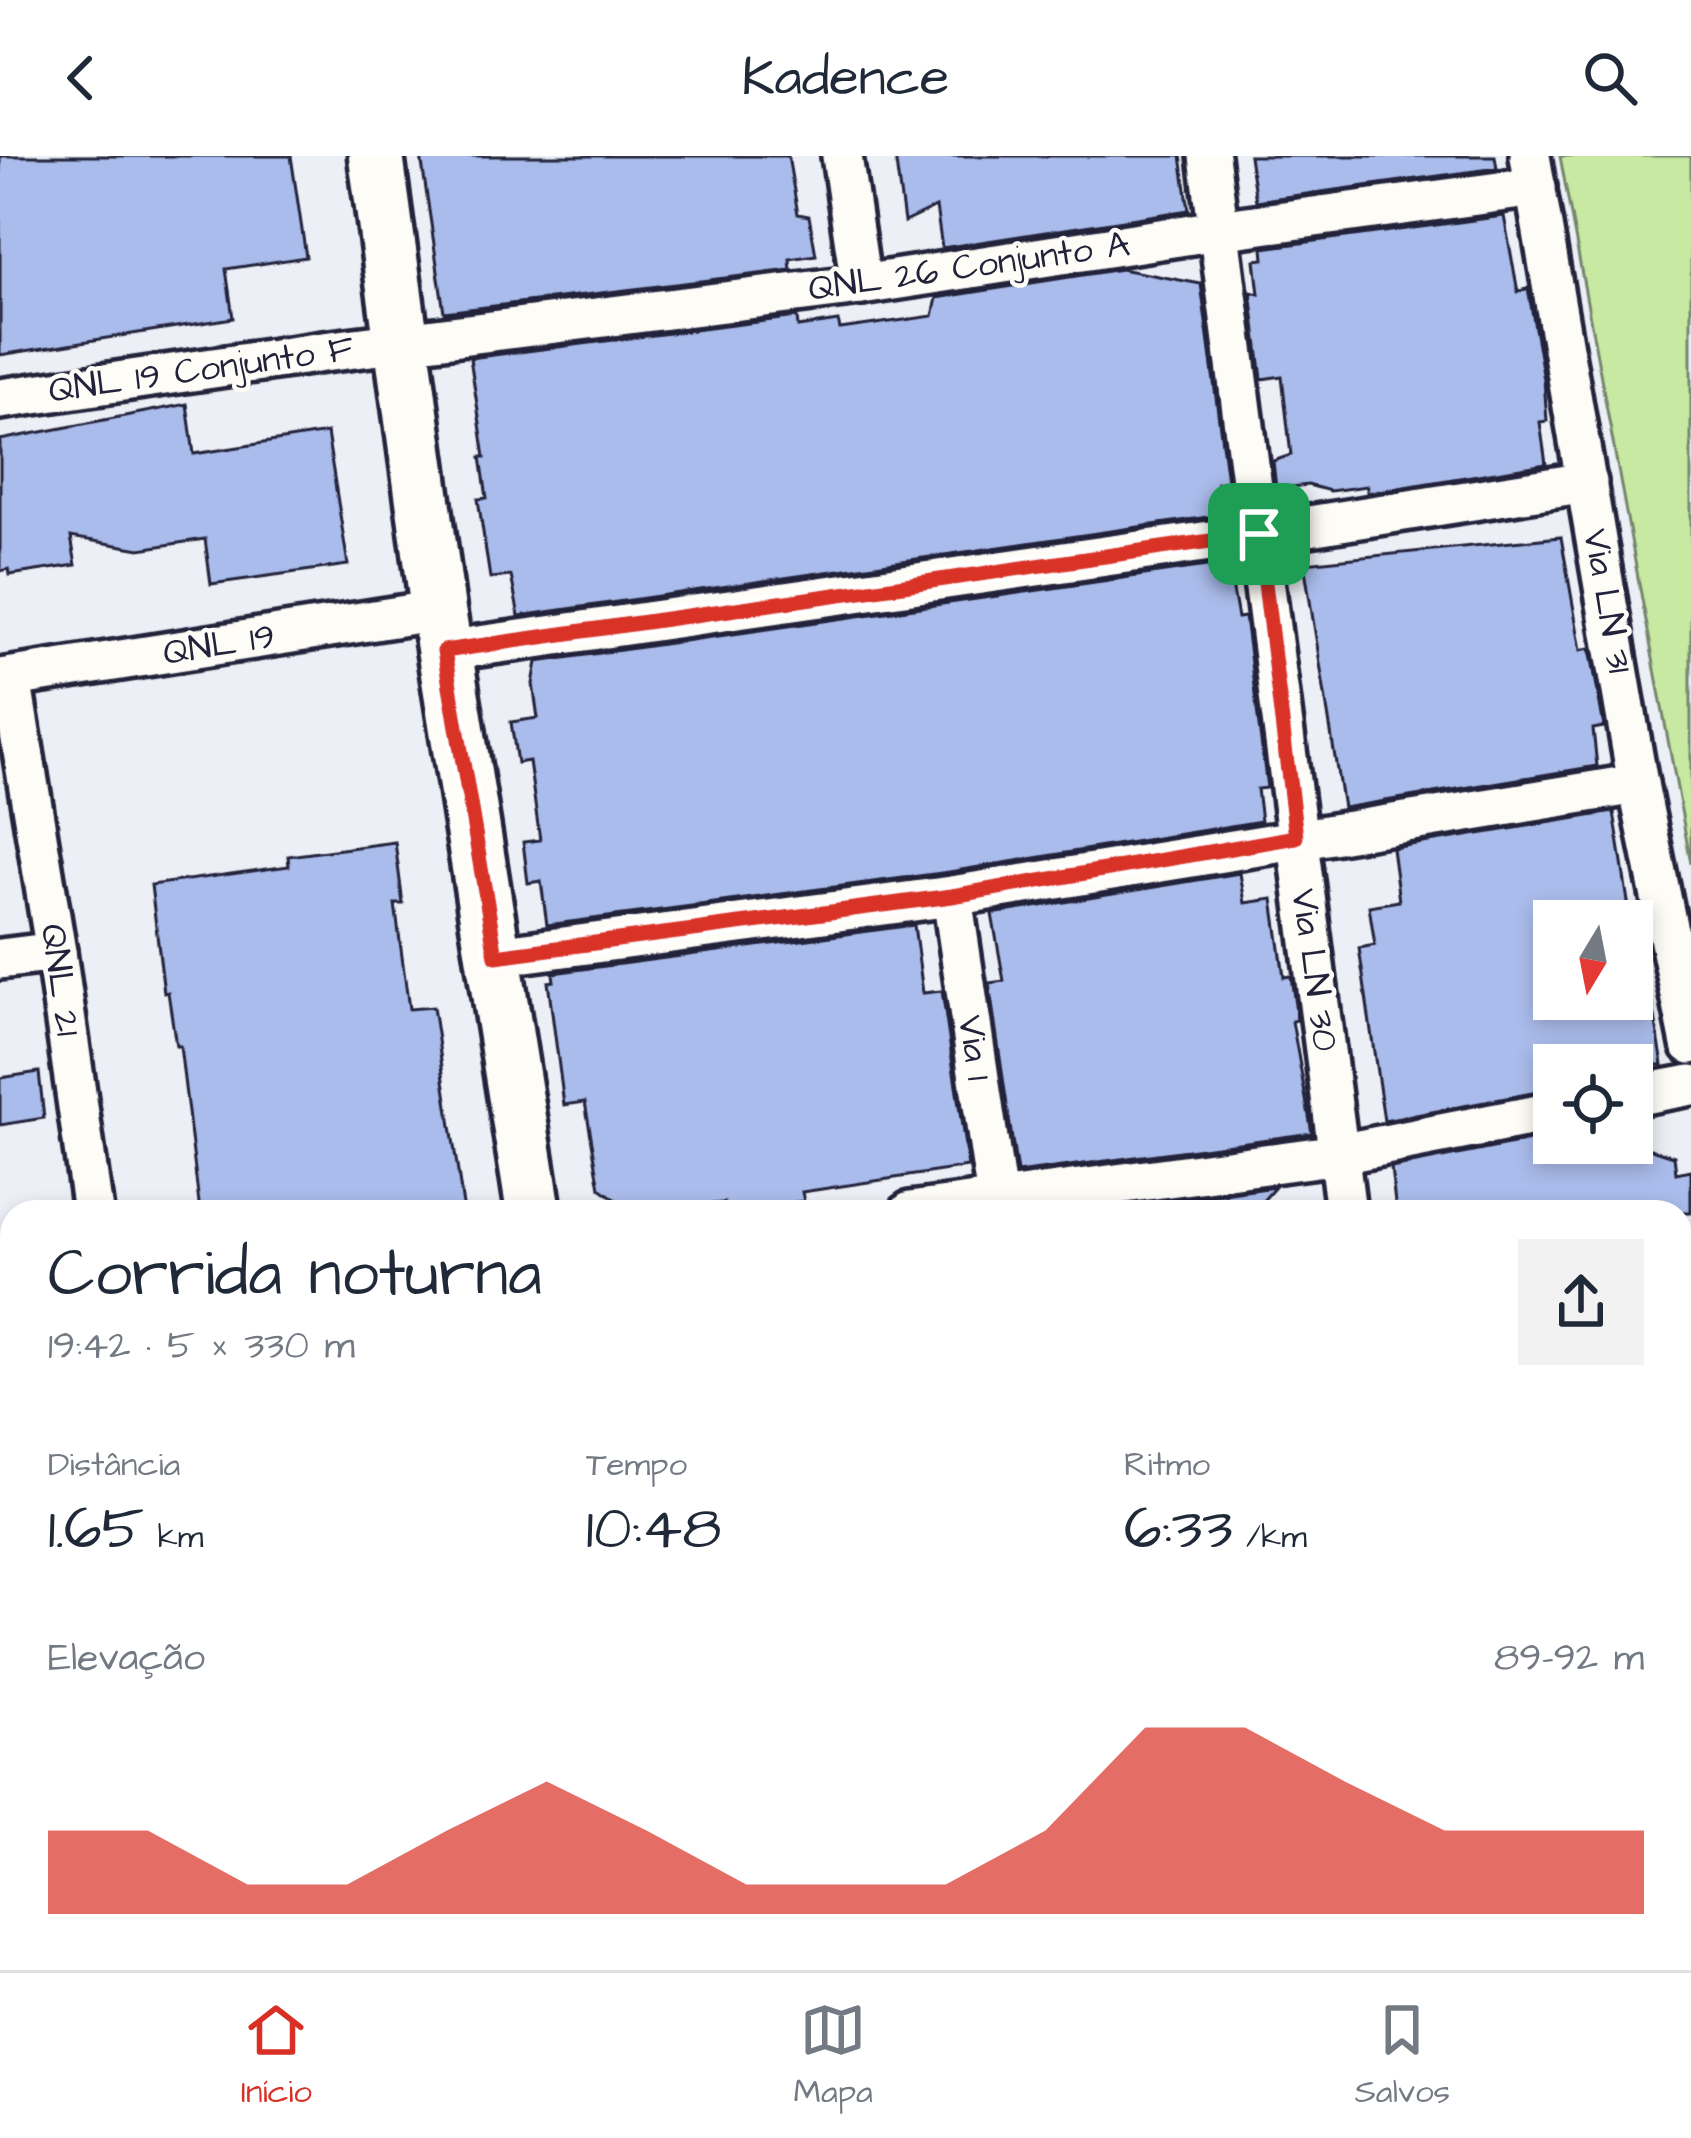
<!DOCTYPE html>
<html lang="pt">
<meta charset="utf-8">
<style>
:root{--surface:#fff;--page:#f2f2f3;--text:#1f2937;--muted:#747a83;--line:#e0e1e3;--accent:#d93025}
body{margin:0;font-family:"Architects Daughter",sans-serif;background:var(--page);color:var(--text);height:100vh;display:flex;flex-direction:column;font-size:45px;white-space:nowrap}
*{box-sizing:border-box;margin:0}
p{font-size:39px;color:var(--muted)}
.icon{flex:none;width:66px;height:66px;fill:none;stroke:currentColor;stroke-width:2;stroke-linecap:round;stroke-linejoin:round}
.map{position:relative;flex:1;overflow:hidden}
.side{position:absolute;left:0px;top:1044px;width:1692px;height:771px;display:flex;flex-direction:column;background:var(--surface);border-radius:36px 36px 0 0;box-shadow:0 6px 18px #0003}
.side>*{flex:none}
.needle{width:78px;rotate:190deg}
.controls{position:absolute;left:1533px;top:744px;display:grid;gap:24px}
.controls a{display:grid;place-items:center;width:120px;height:120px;border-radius:0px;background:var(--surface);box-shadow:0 6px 18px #0003;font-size:60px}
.pin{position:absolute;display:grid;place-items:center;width:102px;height:102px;color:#fff;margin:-51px;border-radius:24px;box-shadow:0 6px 18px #0006}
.round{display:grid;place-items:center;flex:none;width:126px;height:126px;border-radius:0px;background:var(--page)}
.summary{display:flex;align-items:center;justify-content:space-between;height:204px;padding:0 48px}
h1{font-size:66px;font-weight:600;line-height:90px}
.metrics{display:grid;grid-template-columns:repeat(3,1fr);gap:18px;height:204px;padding:12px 48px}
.metrics div{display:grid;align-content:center}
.metrics b{font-size:60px;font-weight:600}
.metrics small{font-size:33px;font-weight:400}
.metrics p{font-size:33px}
.chart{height:336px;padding:24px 48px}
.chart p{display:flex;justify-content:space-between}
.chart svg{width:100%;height:216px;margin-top:12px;fill:var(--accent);opacity:.7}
header{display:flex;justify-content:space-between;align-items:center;height:156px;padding:0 48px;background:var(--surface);font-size:54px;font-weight:600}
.menu{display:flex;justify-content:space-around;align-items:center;height:168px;border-top:3px solid var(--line);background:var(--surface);font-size:33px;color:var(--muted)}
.menu a{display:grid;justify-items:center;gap:6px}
.menu .on{color:var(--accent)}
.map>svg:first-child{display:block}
.built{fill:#d8e0f2}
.green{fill:#c8e9a2;stroke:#75866e;stroke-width:3}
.building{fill:#aabceb;stroke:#22223b;stroke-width:3}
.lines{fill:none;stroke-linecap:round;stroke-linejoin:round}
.street-casing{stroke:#22223b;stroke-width:48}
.secondary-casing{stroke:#22223b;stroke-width:63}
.street{stroke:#fdfcf7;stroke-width:39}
.secondary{stroke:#fdfcf7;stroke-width:54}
.route-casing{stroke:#fff;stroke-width:24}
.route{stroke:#d93025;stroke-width:15}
.labels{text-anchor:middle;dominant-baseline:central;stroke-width:9;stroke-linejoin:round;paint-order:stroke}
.street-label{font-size:36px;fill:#22223b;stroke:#fdfcf7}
</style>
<header><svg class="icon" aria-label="back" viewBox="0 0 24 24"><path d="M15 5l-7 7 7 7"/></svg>Kadence<svg class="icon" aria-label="search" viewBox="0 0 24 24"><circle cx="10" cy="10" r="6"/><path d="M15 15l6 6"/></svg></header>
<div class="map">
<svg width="1691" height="1814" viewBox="0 0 1691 1814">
<rect width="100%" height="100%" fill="#eceff5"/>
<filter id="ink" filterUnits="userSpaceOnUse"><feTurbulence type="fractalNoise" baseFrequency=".00833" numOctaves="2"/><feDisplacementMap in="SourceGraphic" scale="24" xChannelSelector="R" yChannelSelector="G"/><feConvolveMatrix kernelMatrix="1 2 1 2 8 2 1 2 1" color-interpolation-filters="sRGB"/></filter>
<g filter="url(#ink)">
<polygon class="built" points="1691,1625 1691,1814 1493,1814 1491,1803 1680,1803 1680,1627"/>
<g class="green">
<polygon points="1560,0 1691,0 1691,708"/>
<polygon points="1216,1803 1409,1803 1410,1814 1218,1814"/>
</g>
<g class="building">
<polygon points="0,0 291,0 306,101 226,113 233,162 0,199"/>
<polygon points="421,0 788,0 798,58 809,60 816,99 790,103 791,114 444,156"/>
<polygon points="895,0 1181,0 1189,54 942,92 936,51 904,66"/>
<polygon points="1249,0 1495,0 1497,12 1256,45"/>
<polygon points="1504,60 1518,136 1528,132 1544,224 1547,265 1540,266 1546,308 1367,337 1367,330 1330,335 1308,329 1276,333 1273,305 1291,299 1282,220 1262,223 1251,136 1259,138 1255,104 1264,103 1263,92"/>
<polygon points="1121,113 1201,128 1229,340 1224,340 1221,327 1217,327 1222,359 519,460 511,420 490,422 478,343 487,342 481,301 485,301 470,202 797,161 798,171 838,165 840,173 933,160 937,142"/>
<polygon points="187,248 194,298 327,277 348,409 211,428 205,383 140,393 71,381 76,409 10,419 9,413 0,415 0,284"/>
<polygon points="1561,381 1581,494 1590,492 1604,571 1593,573 1597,610 1343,652 1304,407"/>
<polygon points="1228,407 1238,462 1245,461 1267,632 1257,633 1261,665 949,716 547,769 541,725 528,727 523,686 540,684 529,605 517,607 511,566 538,562 533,528 537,506"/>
<polygon points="1614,656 1631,765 1554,765 1554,843 1652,843 1663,909 1554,909 1554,933 1384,965 1359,792 1375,789 1369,750 1399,745 1392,692"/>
<polygon points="395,686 403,748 395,748 409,853 433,851 464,1056 200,1056 180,890 176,890 168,836 164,837 151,729 289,710 288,700"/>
<polygon points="1240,717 1245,747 1273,743 1284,821 1291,820 1297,864 1292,865 1312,977 1017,1017 989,827 1004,825 992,758"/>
<polygon points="914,769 923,837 942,835 968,1011 802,1036 804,1045 725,1056 724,1047 633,1056 600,1032 585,946 564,949 548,826 554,825 553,817"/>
<polygon points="39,916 44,962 0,969 0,922"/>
<polygon points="1554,980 1554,987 1631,987 1632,996 1651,993 1674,1000 1676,1017 1691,1014 1691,1056 1396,1056 1391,1012"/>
<polygon points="1275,1031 1253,1056 1089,1056"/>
</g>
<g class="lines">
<defs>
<g id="street">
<polyline points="842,0 861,129"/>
<polyline points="1209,0 1346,1056"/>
<polyline points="1530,0 1638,628 1691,888"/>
<polyline points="0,243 323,196 861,129 1218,74 1536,31"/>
<polyline points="444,495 1259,378 1587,326"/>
<polyline points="11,522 56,796 93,1056"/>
<polyline points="0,523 438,454"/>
<polyline points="952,740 997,1043"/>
<polyline points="496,800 952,740 1638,628"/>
<polyline points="0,803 56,796"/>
<polyline points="1632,940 1691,929"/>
<polyline points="910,1056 1339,998 1554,956"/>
<polyline points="0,1139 12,1137"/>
<polyline points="1680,1267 1691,1264"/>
<polyline points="0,1501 12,1499"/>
<polyline points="1680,1584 1691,1582"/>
<polyline points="196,1803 197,1814"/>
<polyline points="1162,1803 1164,1814"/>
<polyline points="1442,1803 1443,1814"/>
</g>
<g id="secondary">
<polyline points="376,0 438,454 534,1056"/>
<polyline points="643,1803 645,1814"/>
</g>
</defs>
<use href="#street" class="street-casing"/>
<use href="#secondary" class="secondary-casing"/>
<use href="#street" class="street"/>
<use href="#secondary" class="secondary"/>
</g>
</g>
<g class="lines" filter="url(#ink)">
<defs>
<polygon id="route" points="1259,378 1296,681 952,740 496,800 444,495"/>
</defs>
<use href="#route" class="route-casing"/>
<use href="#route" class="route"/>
</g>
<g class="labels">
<g class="street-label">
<text transform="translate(969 111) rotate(-8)">QNL 26 Conjunto A</text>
<text transform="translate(201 214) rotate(-8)">QNL 19 Conjunto F</text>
<text transform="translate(1607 445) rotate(80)">Via LN 31</text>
<text transform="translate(219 489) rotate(-9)">QNL 19</text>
<text transform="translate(1314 814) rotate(82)">Via LN 30</text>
<text transform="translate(60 824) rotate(82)">QNL 21</text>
<text transform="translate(974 892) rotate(82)">Via 1</text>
</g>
</g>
</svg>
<div class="controls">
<a><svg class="needle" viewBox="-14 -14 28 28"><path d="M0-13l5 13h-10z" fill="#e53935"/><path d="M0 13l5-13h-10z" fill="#747a83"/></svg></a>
<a><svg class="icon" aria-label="locate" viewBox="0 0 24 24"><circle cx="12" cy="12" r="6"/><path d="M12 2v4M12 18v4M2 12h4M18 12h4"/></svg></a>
</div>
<div class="pin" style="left:1259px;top:378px;background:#1e9e55"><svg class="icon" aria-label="arrive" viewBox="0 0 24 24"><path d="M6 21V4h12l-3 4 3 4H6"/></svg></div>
<section class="side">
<div class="summary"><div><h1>Corrida noturna</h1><p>19:42 · 5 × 330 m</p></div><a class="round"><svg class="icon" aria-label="share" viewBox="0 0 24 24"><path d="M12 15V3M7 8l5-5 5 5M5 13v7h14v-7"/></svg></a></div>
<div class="metrics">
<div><p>Distância</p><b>1.65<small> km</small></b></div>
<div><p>Tempo</p><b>10:48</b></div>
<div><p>Ritmo</p><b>6:33<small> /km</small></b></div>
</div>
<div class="chart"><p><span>Elevação</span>89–92 m</p>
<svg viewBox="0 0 160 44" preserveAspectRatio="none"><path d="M0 44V27L10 27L20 38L30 38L40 27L50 17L60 27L70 38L80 38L90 38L100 27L110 6L120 6L130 17L140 27L150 27L160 27V44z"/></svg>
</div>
</section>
</div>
<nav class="menu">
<a class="on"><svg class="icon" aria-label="home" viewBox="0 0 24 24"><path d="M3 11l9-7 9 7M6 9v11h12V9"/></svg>Início</a>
<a><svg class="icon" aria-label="map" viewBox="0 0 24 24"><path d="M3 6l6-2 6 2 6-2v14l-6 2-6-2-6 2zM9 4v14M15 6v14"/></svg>Mapa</a>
<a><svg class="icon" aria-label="saved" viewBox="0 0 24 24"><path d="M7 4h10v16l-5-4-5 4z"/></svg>Salvos</a>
</nav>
